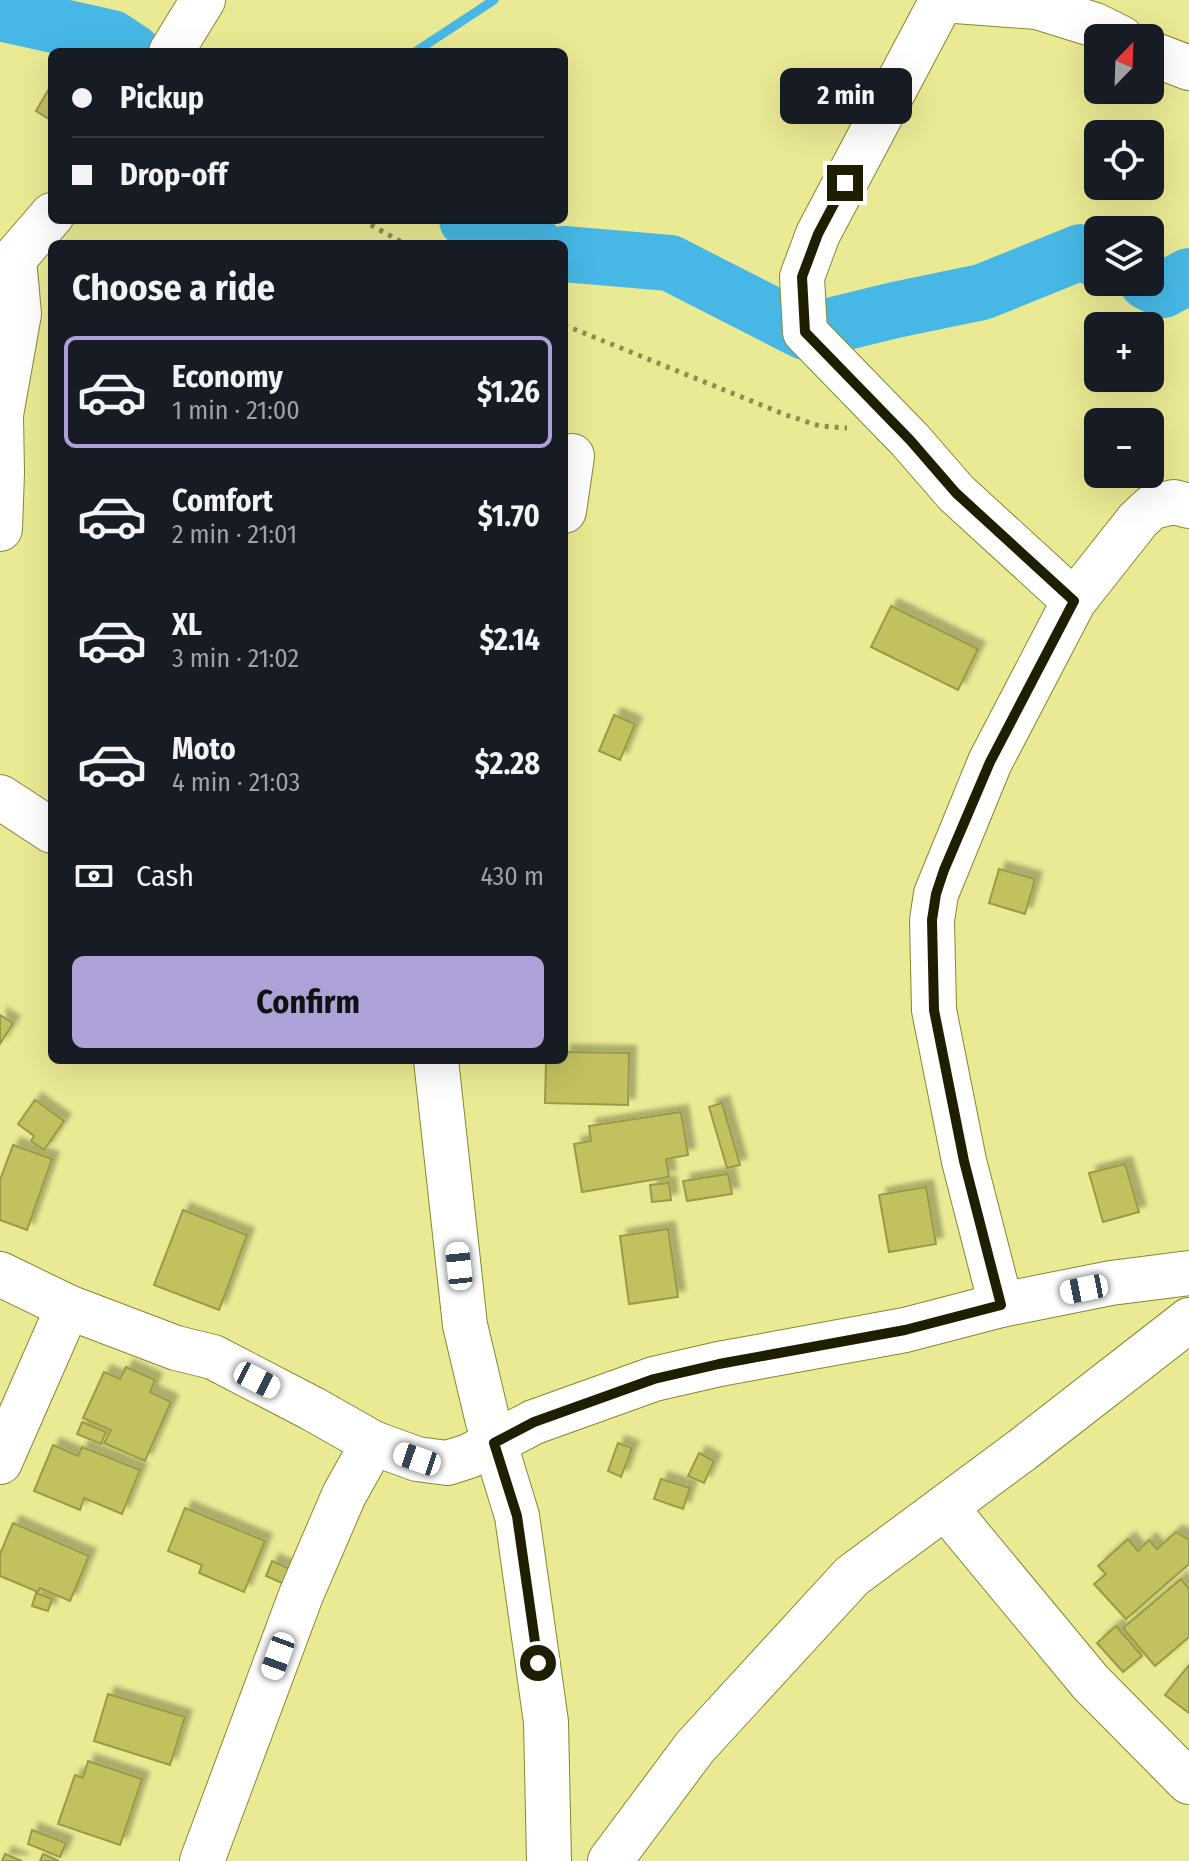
<!DOCTYPE html>
<meta charset="utf-8">
<style>
body{margin:0;font-family:"Fira Sans Condensed",sans-serif;background:#242831;color:#f1f3f6;height:100vh;display:flex;flex-direction:column;font-size:30px;white-space:nowrap}
*{box-sizing:border-box;margin:0}
p{font-size:26px;color:#9ea1a6}
.icon{flex:none;width:44px;height:44px;fill:none;stroke:currentColor;stroke-width:2;stroke-linecap:round;stroke-linejoin:round}
.map{position:relative;flex:1;overflow:hidden}
.drawer{position:absolute;left:48px;top:240px;width:520px;height:824px;display:flex;flex-direction:column;background:#171b24;border-radius:12px;box-shadow:0 8px 32px #0002}
.drawer>*{flex:none}
.banner{position:absolute;left:48px;top:48px;width:520px;height:176px;border-radius:12px;box-shadow:0 8px 32px #0002;display:grid;align-content:center;height:176px;padding:0 24px;background:#171b24}
.needle{width:52px;rotate:23deg}
.tools{position:absolute;left:1084px;top:24px;display:grid;gap:16px}
.tools a{display:grid;place-items:center;width:80px;height:80px;border-radius:12px;background:#171b24;box-shadow:0 8px 32px #0002;font-size:40px}
.end{position:absolute;width:36px;height:36px;margin:-18px;border:10px solid #1f1e00;background:#fff;box-shadow:0 0 0 4px #fff}
.from{border-radius:50%}
.bubble{position:absolute;height:56px;border-radius:12px;background:#171b24;box-shadow:0 8px 32px #0002;font-size:26px;font-weight:700;line-height:56px;text-align:center}
.car{position:absolute;width:24px;height:48px;margin:-24px -12px;border-radius:10px;box-shadow:0 0 6px 2px #0007;background:linear-gradient(#fff 24%,#345 0 40%,#fff 0 76%,#345 0 86%,#fff 0)}
.banner b{display:flex;align-items:center;gap:28px;height:76px;font-size:30px}
.banner b+b{border-top:2px solid #363941}
.banner i{width:20px;height:20px;background:#f1f3f6}
ul{padding:0;list-style:none}
li{display:flex;align-items:center;gap:24px;height:112px;margin:0 16px 12px;padding:0 8px;border:4px solid transparent;border-radius:12px}
li div{flex:1}
li b{display:block;font-size:30px}
li em{font-style:normal;font-weight:700}
li.selected{border-color:#ada1d8}
li>.icon{width:72px;height:72px;stroke-width:1.5}
h2{padding:0 24px;font-size:36px;line-height:96px}
.pay{display:flex;align-items:center;gap:20px;height:88px;padding:0 24px;font-size:30px}
.pay p{margin-inline-start:auto}
.action{display:flex;gap:16px;margin-top:auto;padding:16px 24px}
.action a{flex:1;height:92px;border-radius:12px;background:#ada1d8;color:#111;font-size:32px;font-weight:700;line-height:92px;text-align:center}
.map>svg:first-child{display:block}
</style>
<div class="map">
<svg width="1189" height="1861" viewBox="0 0 1189 1861">
<defs>
<filter id="shadow"><feDropShadow dx="7" dy="-7" stdDeviation="2" flood-color="#0004"/></filter>
</defs>
<rect width="100%" height="100%" fill="#eaea94"/>
<g fill="none" stroke-linecap="round" stroke-linejoin="round">
<path stroke="#47b8e6" stroke-width="9" d="M415,52L494,0"/>
<g stroke="#47b8e6" stroke-width="56">
<path d="M0,13L112,38L133,52"/>
<path d="M467,220L535,244"/>
<path d="M564,254L670,263L805,332L895,310L982,292L1081,252L1098,260"/>
<path d="M1147,282L1163,290L1189,276"/>
</g>
</g>
<g fill="#c2c160" stroke="#9b9a45" stroke-width="2" filter="url(#shadow)">
<path d="M52,84V121L36,111Z"/>
<path d="M891,606L978,649L958,690L871,647Z"/>
<path d="M614,715L635,724L620,760L599,751Z"/>
<path d="M999,869L1035,879L1025,914L989,903Z"/>
<path d="M0,1015L13,1023L0,1044Z"/>
<path d="M564,1052L629,1053L628,1105L545,1103L546,1060H564Z"/>
<path d="M35,1100L64,1121L44,1150L31,1141L34,1136L18,1124Z"/>
<path d="M722,1103L740,1165L727,1168L709,1107Z"/>
<path d="M681,1112L688,1155L666,1159L669,1177L582,1192L574,1144L591,1141L589,1126Z"/>
<path d="M13,1145L52,1159L27,1230L0,1220V1180Z"/>
<path d="M1125,1164L1139,1212L1103,1222L1089,1173Z"/>
<path d="M728,1174L732,1194L687,1201L683,1181Z"/>
<path d="M669,1183L671,1200L652,1202L650,1185Z"/>
<path d="M926,1187L936,1244L889,1252L879,1195Z"/>
<path d="M183,1210L247,1235L219,1310L154,1285Z"/>
<path d="M668,1229L678,1297L629,1304L620,1236Z"/>
<path d="M126,1367L155,1380L150,1392L171,1402L145,1461L104,1443L111,1430L83,1418L104,1372L120,1379Z"/>
<path d="M82,1422L106,1432L101,1444L77,1434Z"/>
<path d="M618,1443L632,1448L621,1477L608,1471Z"/>
<path d="M53,1445L78,1456L82,1447L140,1470L122,1514L84,1498L80,1510L34,1491Z"/>
<path d="M699,1453L714,1461L704,1483L688,1476Z"/>
<path d="M661,1479L690,1488L683,1509L654,1499Z"/>
<path d="M185,1508L265,1541L244,1592L199,1573L202,1565L168,1551Z"/>
<path d="M13,1523L89,1556L70,1601L40,1588L38,1592L0,1576V1554Z"/>
<path d="M1176,1532L1189,1540V1564L1126,1619L1094,1584L1106,1574L1098,1566L1128,1539L1138,1551L1149,1540L1157,1549Z"/>
<path d="M272,1561L290,1569L284,1584L266,1576Z"/>
<path d="M1181,1579L1189,1589V1637L1155,1666L1123,1628Z"/>
<path d="M36,1593L52,1599L48,1611L32,1606Z"/>
<path d="M1116,1626L1142,1656L1123,1672L1097,1643Z"/>
<path d="M1189,1665V1713L1165,1695Z"/>
<path d="M108,1694L185,1717L170,1765L94,1741Z"/>
<path d="M88,1761L142,1779L120,1845L58,1824L75,1775L83,1778Z"/>
<path d="M32,1830L66,1843L60,1857L28,1844Z"/>
<path d="M5,1854L22,1861H2Z"/>
<path d="M43,1854L59,1861H40Z"/>
</g>
<g fill="none" stroke-linecap="round" stroke-linejoin="round">
<g stroke="#888731" stroke-width="46">
<g id="minor">
<path d="M942,0L818,234L802,277L805,332L910,440L956,493L1074,601"/>
<path d="M942,0L1037,7L1095,25L1121,38"/>
<path d="M171,52L203,0"/>
<path d="M1150,53L1189,68"/>
<path d="M0,266L14,259L52,215"/>
<path d="M564,511L572,456"/>
<path d="M0,529L2,473L1,415L19,314L14,259"/>
<path d="M0,797L52,831"/>
<path d="M436,1060L465,1325L487,1418L517,1516L546,1722L549,1861"/>
<path d="M0,1274L68,1307L176,1348L213,1357L313,1409L373,1443L417,1459L447,1463L469,1456L534,1422L654,1379L719,1364L905,1330L1001,1305L1111,1283L1189,1273"/>
<path d="M1001,1305L964,1161L934,1010L932,920L936,894L990,762L1074,601L1138,520L1152,507L1174,502L1189,506"/>
<path d="M0,1462L68,1307"/>
<path d="M945,1507L1091,1683L1189,1782"/>
<path d="M202,1861L301,1595L344,1495L373,1443"/>
<path d="M610,1861L695,1747L852,1576L1022,1450L1189,1320"/>
</g>
</g>
<g stroke="#8e8e51" stroke-width="5" stroke-dasharray="4 6" stroke-linecap="butt">
<path d="M362,220L405,244"/>
<path d="M564,325L786,415L820,426L847,428"/>
</g>
<use href="#minor" stroke="#fff" stroke-width="44"/>
</g>
<g fill="none" stroke-linecap="round" stroke-linejoin="round">
<path stroke="#1f1e00" stroke-width="10" d="M538,1663L517,1516L494,1443L534,1422L654,1379L719,1364L905,1330L1001,1305L964,1161L934,1010L932,920L936,894L944,870L990,762L1074,601L956,493L910,440L805,332L802,277L818,234L845,183"/>
</g>
</svg>
<div class="tools">
<a><svg class="needle" viewBox="-14 -14 28 28"><path d="M0-13l5 13h-10z" fill="#e53935"/><path d="M0 13l5-13h-10z" fill="#9ea1a6"/></svg></a>
<a><svg class="icon" aria-label="locate" viewBox="0 0 24 24"><circle cx="12" cy="12" r="6"/><path d="M12 2v4M12 18v4M2 12h4M18 12h4"/></svg></a>
<a><svg class="icon" aria-label="layers" viewBox="0 0 24 24"><path d="M12 4l9 5-9 5-9-5zM3 14l9 5 9-5"/></svg></a>
<a>+</a>
<a>−</a>
</div>
<i class="end from" style="left:538px;top:1663px"></i>
<i class="end" style="left:845px;top:183px"></i>
<div class="bubble" style="left:780px;top:68px;width:132px">2 min</div>
<i class="car" style="left:459px;top:1266px;rotate:354deg"></i>
<i class="car" style="left:1084px;top:1289px;rotate:259deg"></i>
<i class="car" style="left:257px;top:1380px;rotate:117deg"></i>
<i class="car" style="left:417px;top:1459px;rotate:289deg"></i>
<i class="car" style="left:278px;top:1656px;rotate:200deg"></i>
<div class="banner">
<b><i class="from"></i>Pickup</b>
<b><i></i>Drop-off</b>
</div>
<section class="drawer">
<h2>Choose a ride</h2>
<ul>
<li class="selected"><svg class="icon" aria-label="car" viewBox="0 0 24 24"><path d="M5 17H2v-5l4-1 3-4h7l3 4 3 1v5h-3M9 17h6M6 11h13"/><circle cx="7" cy="17" r="2"/><circle cx="17" cy="17" r="2"/></svg><div><b>Economy</b><p>1 min · 21:00</p></div><em>$1.26</em></li>
<li><svg class="icon" aria-label="car" viewBox="0 0 24 24"><path d="M5 17H2v-5l4-1 3-4h7l3 4 3 1v5h-3M9 17h6M6 11h13"/><circle cx="7" cy="17" r="2"/><circle cx="17" cy="17" r="2"/></svg><div><b>Comfort</b><p>2 min · 21:01</p></div><em>$1.70</em></li>
<li><svg class="icon" aria-label="car" viewBox="0 0 24 24"><path d="M5 17H2v-5l4-1 3-4h7l3 4 3 1v5h-3M9 17h6M6 11h13"/><circle cx="7" cy="17" r="2"/><circle cx="17" cy="17" r="2"/></svg><div><b>XL</b><p>3 min · 21:02</p></div><em>$2.14</em></li>
<li><svg class="icon" aria-label="car" viewBox="0 0 24 24"><path d="M5 17H2v-5l4-1 3-4h7l3 4 3 1v5h-3M9 17h6M6 11h13"/><circle cx="7" cy="17" r="2"/><circle cx="17" cy="17" r="2"/></svg><div><b>Moto</b><p>4 min · 21:03</p></div><em>$2.28</em></li>
</ul>
<div class="pay"><svg class="icon" aria-label="cash" viewBox="0 0 24 24"><path d="M3 7h18v10H3z"/><circle cx="12" cy="12" r="2"/></svg>Cash<p>430 m</p></div>
<div class="action"><a>Confirm</a></div>
</section>
</div>
